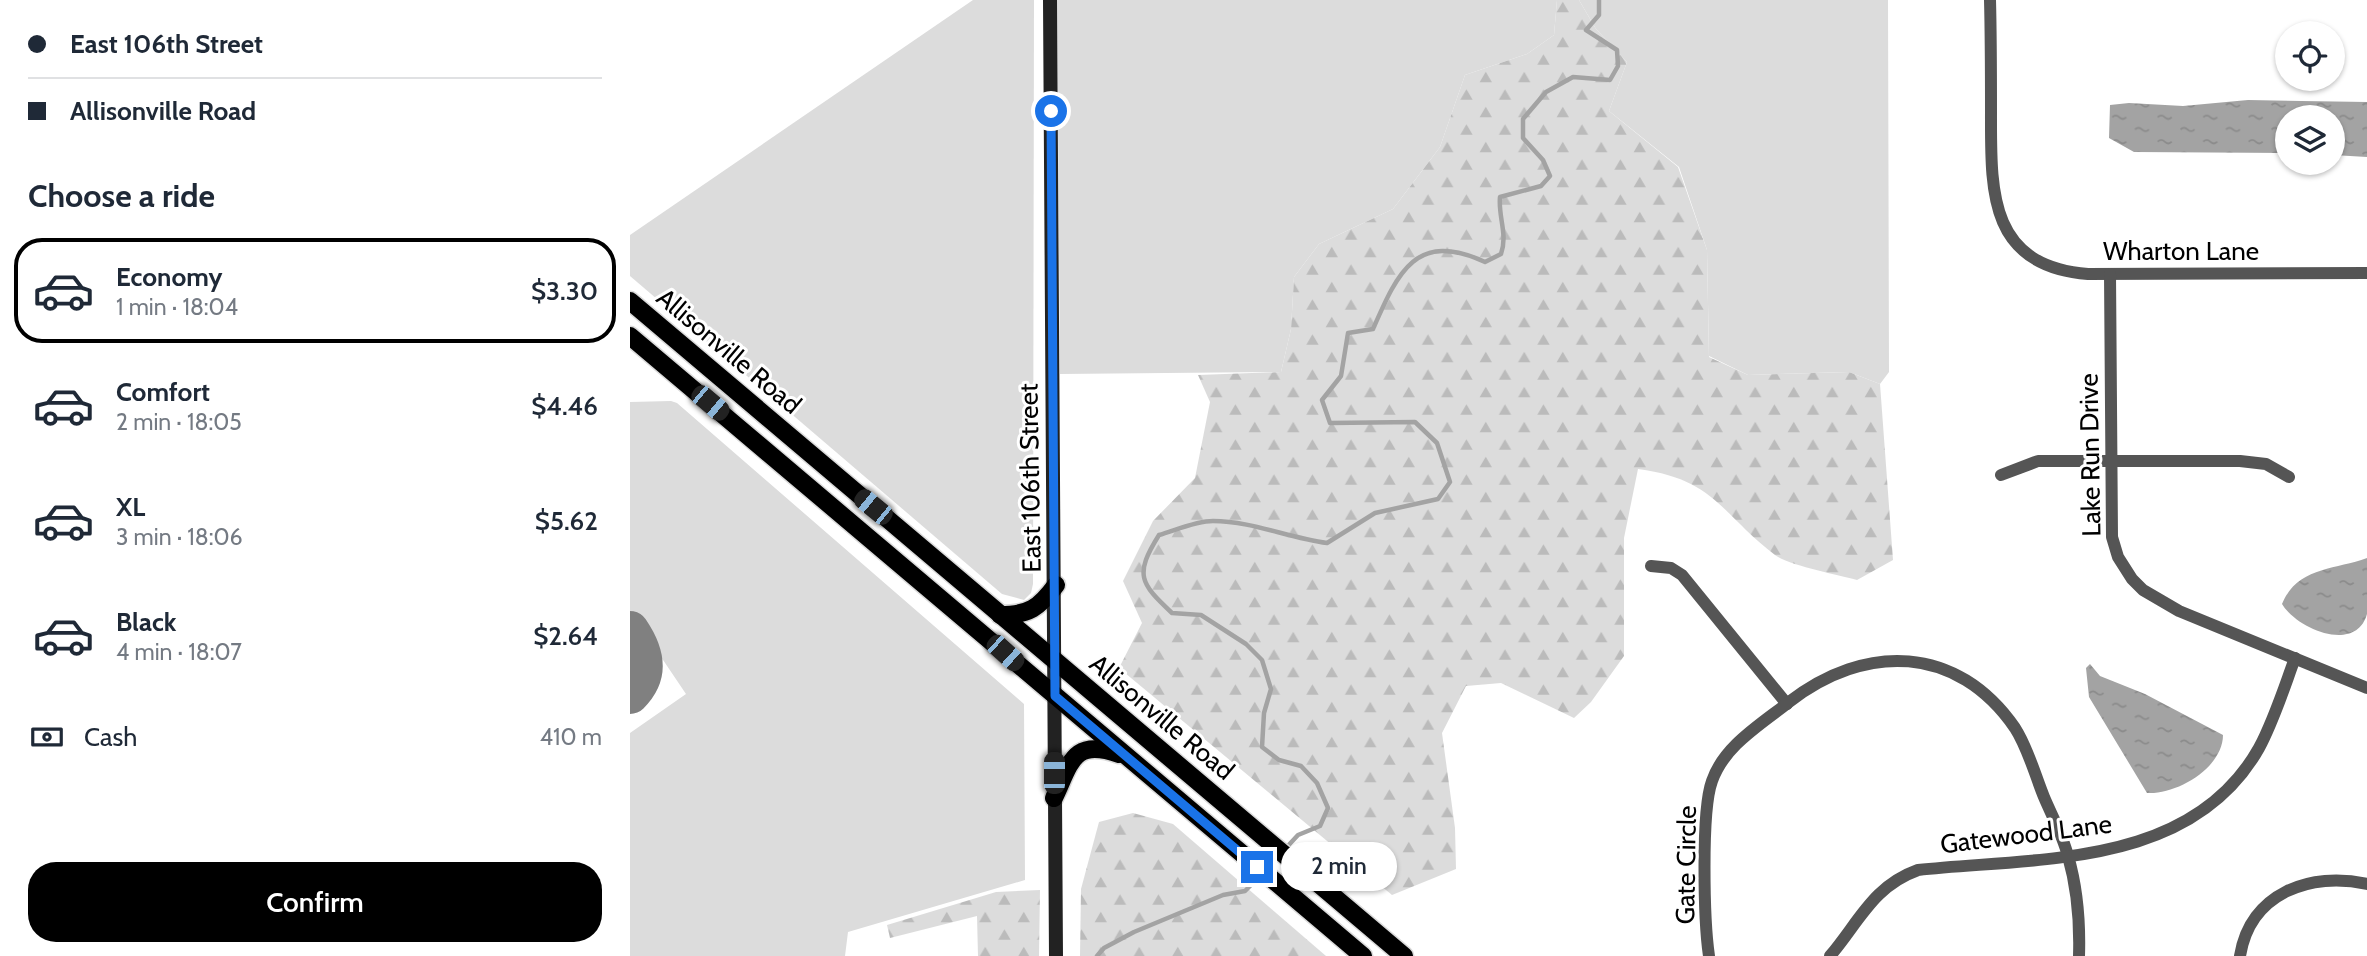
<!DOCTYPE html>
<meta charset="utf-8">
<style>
body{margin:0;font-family:Cabin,sans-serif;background:#f6f6f7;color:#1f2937;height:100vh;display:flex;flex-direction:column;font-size:26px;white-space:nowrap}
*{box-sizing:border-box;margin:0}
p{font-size:23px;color:#747a83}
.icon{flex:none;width:38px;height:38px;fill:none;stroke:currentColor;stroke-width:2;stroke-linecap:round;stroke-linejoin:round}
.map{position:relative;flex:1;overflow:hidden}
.drawer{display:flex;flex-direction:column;background:#fff;width:630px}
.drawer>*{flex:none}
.guide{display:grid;align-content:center;height:154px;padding:0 28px;background:#fff}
.controls{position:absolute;left:1645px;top:21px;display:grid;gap:14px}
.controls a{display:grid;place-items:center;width:70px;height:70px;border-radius:50%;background:#fff;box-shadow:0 2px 5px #0004;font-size:35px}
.end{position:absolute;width:32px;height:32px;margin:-16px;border:9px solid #1a73e8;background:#fff;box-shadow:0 0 0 4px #fff}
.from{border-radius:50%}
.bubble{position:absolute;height:49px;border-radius:24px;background:#fff;box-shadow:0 2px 5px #0004;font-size:23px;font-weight:600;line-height:49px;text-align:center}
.car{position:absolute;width:21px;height:42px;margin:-21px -10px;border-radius:9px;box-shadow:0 0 5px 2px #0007;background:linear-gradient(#222 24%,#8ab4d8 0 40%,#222 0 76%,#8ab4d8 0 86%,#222 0)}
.guide b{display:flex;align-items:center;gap:24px;height:66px;font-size:26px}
.guide b+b{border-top:2px solid #e0e1e3}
.guide i{width:18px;height:18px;background:#1f2937}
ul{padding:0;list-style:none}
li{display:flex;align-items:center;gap:21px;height:105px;margin:0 14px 10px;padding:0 14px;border:4px solid transparent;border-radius:28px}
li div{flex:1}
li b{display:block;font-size:26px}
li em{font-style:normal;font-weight:600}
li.current{border-color:#000}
li>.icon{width:63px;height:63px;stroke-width:1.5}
h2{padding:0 28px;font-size:32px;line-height:84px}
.pay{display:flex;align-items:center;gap:18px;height:77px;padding:0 28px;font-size:26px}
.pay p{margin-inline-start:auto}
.cta{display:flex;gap:14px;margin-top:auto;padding:14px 28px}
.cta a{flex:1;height:80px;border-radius:28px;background:#000;color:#fff;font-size:28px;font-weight:600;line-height:80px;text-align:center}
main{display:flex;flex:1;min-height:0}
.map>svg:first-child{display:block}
</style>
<main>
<section class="drawer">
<div class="guide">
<b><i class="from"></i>East 106th Street</b>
<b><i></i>Allisonville Road</b>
</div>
<h2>Choose a ride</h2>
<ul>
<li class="current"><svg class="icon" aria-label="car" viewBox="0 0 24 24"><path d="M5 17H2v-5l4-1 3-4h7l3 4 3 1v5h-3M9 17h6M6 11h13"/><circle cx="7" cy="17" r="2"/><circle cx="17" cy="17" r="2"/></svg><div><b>Economy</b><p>1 min · 18:04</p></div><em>$3.30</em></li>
<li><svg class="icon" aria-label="car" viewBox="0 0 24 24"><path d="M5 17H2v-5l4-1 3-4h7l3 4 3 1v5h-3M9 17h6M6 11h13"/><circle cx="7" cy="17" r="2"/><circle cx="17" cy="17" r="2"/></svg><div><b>Comfort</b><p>2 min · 18:05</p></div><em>$4.46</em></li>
<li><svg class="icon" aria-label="car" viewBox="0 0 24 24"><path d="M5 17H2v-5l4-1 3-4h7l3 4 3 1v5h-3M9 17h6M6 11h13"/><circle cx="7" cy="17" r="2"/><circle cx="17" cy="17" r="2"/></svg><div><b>XL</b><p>3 min · 18:06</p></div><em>$5.62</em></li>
<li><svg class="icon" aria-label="car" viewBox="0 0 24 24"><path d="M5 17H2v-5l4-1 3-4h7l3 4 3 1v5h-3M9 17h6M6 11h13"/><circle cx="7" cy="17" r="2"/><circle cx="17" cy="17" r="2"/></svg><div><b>Black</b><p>4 min · 18:07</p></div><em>$2.64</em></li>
</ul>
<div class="pay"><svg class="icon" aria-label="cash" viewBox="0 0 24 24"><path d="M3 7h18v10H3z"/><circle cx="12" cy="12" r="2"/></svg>Cash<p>410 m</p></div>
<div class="cta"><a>Confirm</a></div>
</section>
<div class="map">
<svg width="1737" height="956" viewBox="0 0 1737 956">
<defs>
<pattern id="forest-firs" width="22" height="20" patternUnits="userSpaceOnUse" patternTransform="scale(1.75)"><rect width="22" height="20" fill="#dcdcdc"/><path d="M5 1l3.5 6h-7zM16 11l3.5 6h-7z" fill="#bbb"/></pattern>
<pattern id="water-ripples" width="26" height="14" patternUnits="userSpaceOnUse" patternTransform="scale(1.75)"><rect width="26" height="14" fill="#a3a3a3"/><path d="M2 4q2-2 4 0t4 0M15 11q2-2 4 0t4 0" fill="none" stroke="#8b8b8b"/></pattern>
</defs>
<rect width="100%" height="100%" fill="#fff"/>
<g fill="#dcdcdc">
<path d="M343,0H404L403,584L401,593L394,600L372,594L0,276V235Z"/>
<path d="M427,0H927L924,35L897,54L835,75L810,147L763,209L689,244L664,277L661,329L651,372L430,374Z"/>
<path d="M949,0H1258L1259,372L1250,384L1219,372L1118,375L1079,356L1077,250L1049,167L979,111L997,62L966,29Z"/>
<path d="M41,401L47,403L394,704L395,880L218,932L215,956H0V733L56,694L0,611V402Z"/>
</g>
<g fill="url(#forest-firs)">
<path d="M927,0H949L966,29L997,62L979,111L1048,167L1077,250L1079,357L1118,375L1219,372L1250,384L1263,560L1227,580C1209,575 1158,565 1145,555C1091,514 1085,479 1008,469L994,538V656L961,702L944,718L871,683L836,686L812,733L825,828L826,869L762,895L489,668L512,623L493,581L523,521L565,478L580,402L568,375L651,372L661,329L664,277L689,244L763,209L810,147L835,75L897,54L924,35Z"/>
<path d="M503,813L543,824L696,956H450L451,889L469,822Z"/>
<path d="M410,890L409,956H348L347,916L260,938L257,925L366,892Z"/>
</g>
<g fill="url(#water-ripples)">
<path d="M1618,100L1737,102V157L1703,155V117H1657V153L1504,152L1479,138L1480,105L1499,103L1553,106Z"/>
<path d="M1737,558C1737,575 1737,598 1737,614C1726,654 1667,629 1652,604C1667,567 1704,570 1737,558Z"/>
<path d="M1460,664L1470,676L1515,694L1593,735C1593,768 1546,795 1517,793L1459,697L1456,668Z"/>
</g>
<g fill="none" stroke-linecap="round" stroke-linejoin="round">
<g stroke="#a3a3a3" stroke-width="4.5">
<path d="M655,849L668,835L690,826L698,808L687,783L671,766L649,760L632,747L634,713L641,689L632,660L616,644L571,615L542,613C510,583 504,575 529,535C546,530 566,521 583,521C622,521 658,538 697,543L745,513L808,499L820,482L807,443L785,422L700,423L692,400L711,376L718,333L743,329C768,272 786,230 855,262L871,254C878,234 868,217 870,197L911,186L920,176L913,160L893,138V119L916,92L943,77L980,80L988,66L987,50L956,30L969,15V0"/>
<path d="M636,869L649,855"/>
<path d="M467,956L474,948L504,932L593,895L615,891L630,876"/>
</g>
<path stroke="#808080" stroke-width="38" d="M0,630C15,652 21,674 0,695"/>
<g stroke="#dbdbdb" stroke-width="21">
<g id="primary">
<path d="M0,301L774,956"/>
<path d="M0,336L733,956"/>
<path d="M370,615C399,615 409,608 426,585"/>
<path d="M424,798C441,762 443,738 489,754"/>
</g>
</g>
<g stroke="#555" stroke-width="12">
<path d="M1360,0C1361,38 1361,76 1361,113C1361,191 1358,266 1458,274L1737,273"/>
<path d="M1480,274L1482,537L1488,557L1502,579L1513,590L1549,611L1737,688"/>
<path d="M1371,475L1408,461H1610L1636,464L1659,477"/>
<path d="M1021,566L1041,568L1052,575L1157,704"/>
<path d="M1079,956C1074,922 1071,811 1082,781C1094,746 1130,725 1159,702C1235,643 1327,644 1385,728C1398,748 1405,775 1414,797C1422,816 1433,836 1438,856C1447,887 1450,924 1449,956"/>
<path d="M1200,956C1229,922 1243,886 1288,870C1406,857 1561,869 1629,748C1644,720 1654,688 1665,658"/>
<path d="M1610,956C1620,893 1681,871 1737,884"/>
</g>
<path stroke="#222" stroke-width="14" d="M420,0L426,956"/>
<use href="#primary" stroke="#000" stroke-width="18"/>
</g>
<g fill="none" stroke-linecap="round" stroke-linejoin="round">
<path stroke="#1a73e8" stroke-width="9" d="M421,111L425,696L627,867"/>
</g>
<g text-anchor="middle" stroke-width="6" stroke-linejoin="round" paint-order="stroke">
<g font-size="26" fill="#000" stroke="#fff">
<text x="1551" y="260">Wharton Lane</text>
<text transform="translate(99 351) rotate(40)" y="9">Allisonville Road</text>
<text transform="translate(1460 455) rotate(-91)" y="9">Lake Run Drive</text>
<text transform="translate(400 478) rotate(-91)" y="9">East 106th Street</text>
<text transform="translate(532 717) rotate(40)" y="9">Allisonville Road</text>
<text transform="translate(1396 834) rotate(-7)" y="9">Gatewood Lane</text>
<text transform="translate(1056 865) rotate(-89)" y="9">Gate Circle</text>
</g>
</g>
</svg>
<div class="controls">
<a><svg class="icon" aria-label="locate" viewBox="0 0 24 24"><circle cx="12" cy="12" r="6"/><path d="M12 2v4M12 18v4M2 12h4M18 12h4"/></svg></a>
<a><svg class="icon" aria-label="layers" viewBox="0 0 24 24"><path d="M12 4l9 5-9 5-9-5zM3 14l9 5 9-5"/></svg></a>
</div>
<i class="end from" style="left:421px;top:111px"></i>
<i class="end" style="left:627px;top:867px"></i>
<div class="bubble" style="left:651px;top:842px;width:116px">2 min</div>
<i class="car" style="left:80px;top:403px;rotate:130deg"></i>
<i class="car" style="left:243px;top:507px;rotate:309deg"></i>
<i class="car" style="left:375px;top:653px;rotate:132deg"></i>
<i class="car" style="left:424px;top:773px;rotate:0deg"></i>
</div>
</main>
